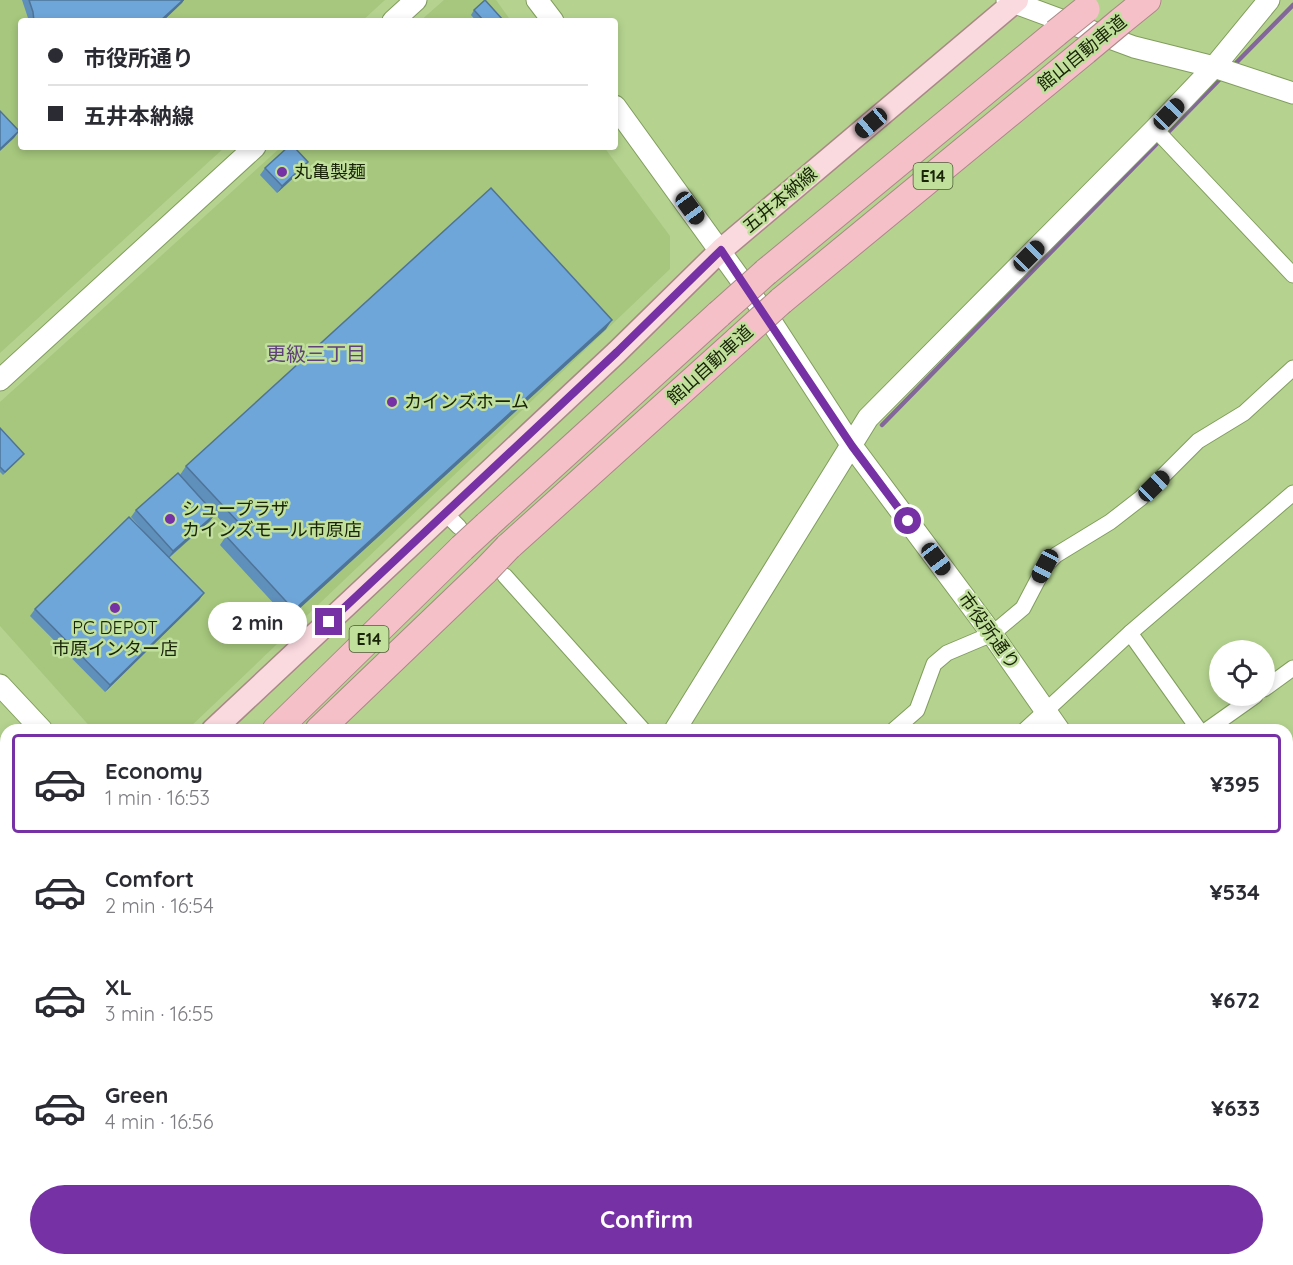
<!DOCTYPE html>
<meta charset="utf-8">
<style>
body{margin:0;font-family:Quicksand,"Noto Sans JP",sans-serif;background:#f2f2f3;color:#2b2b33;height:100vh;display:flex;flex-direction:column;font-size:22px;white-space:nowrap}
*{box-sizing:border-box;margin:0}
p{font-size:20px;color:#7c7c81}
.icon{flex:none;width:33px;height:33px;fill:none;stroke:currentColor;stroke-width:2;stroke-linecap:round;stroke-linejoin:round}
.map{position:relative;flex:1;overflow:hidden}
.sheet{position:absolute;left:0px;top:724px;width:1293px;height:542px;display:flex;flex-direction:column;background:#fff;border-radius:18px 18px 0 0;box-shadow:0 3px 9px #0003}
.sheet>*{flex:none}
.top-card{position:absolute;left:18px;top:18px;width:600px;height:132px;border-radius:6px;box-shadow:0 3px 9px #0003;display:grid;align-content:center;height:132px;padding:0 30px;background:#fff}
.controls{position:absolute;left:1209px;top:640px;display:grid;gap:12px}
.controls a{display:grid;place-items:center;width:66px;height:66px;border-radius:50%;background:#fff;box-shadow:0 3px 9px #0003;font-size:30px}
.end{position:absolute;width:27px;height:27px;margin:-14px;border:8px solid #7631a5;background:#fff;box-shadow:0 0 0 3px #fff}
.from{border-radius:50%}
.bubble{position:absolute;height:42px;border-radius:21px;background:#fff;box-shadow:0 3px 9px #0003;font-size:20px;font-weight:800;line-height:42px;text-align:center}
.car{position:absolute;width:18px;height:36px;margin:-18px -9px;border-radius:8px;box-shadow:0 0 4px 2px #0007;background:linear-gradient(#222 24%,#8ab4d8 0 40%,#222 0 76%,#8ab4d8 0 86%,#222 0)}
.top-card b{display:flex;align-items:center;gap:21px;height:57px;font-size:22px}
.top-card b+b{border-top:2px solid #e1e1e2}
.top-card i{width:15px;height:15px;background:#2b2b33}
ul{padding:10px 0 0;list-style:none}
li{display:flex;align-items:center;gap:18px;height:99px;margin:0 12px 9px;padding:0 18px;border:3px solid transparent;border-radius:6px}
li div{flex:1}
li b{display:block;font-size:22px}
li em{font-style:normal;font-weight:800}
li.active{border-color:#7631a5}
li>.icon{width:54px;height:54px;stroke-width:1.5}
.button{display:flex;gap:12px;margin-top:auto;padding:12px 30px}
.button a{flex:1;height:69px;border-radius:36px;background:#7631a5;color:#fff;font-size:24px;font-weight:800;line-height:69px;text-align:center}
.map>svg:first-child{display:block}
</style>
<div class="map">
<svg width="1293" height="1265" viewBox="0 0 1293 1265">
<rect width="100%" height="100%" fill="#b5d38f"/>
<g fill="#a6c77d">
<path d="M0,0H385L362,21H21V147H225L0,353Z"/>
<path d="M444,0H496L511,21H420Z"/>
<path d="M281,147H604L670,236V269L187,730H93L0,626V402Z"/>
</g>
<g fill="none" stroke-linecap="round" stroke-linejoin="round">
<g stroke="#83679b" stroke-width="4.5">
<path d="M1232,67L1293,5"/>
<path d="M882,425L1222,77"/>
</g>
<g stroke="#819d5d" stroke-width="17">
<g id="street">
<path d="M1155,129L1293,275"/>
<path d="M445,513L459,527"/>
<path d="M505,576L643,730"/>
<path d="M1130,633L1199,730"/>
<path d="M1264,689L1293,668"/>
<path d="M894,730L917,710L934,664L947,653L992,634L1023,608L1045,566L1056,555L1110,522L1141,498L1198,441L1244,413L1293,368"/>
<path d="M1025,730L1130,633L1293,493"/>
<path d="M1207,730L1255,696"/>
<path d="M1287,814L1293,810"/>
<path d="M1287,851L1293,859"/>
<path d="M0,873L6,880"/>
<path d="M1287,1238L1293,1246"/>
<path d="M738,1260L746,1265"/>
<path d="M881,1260L885,1265"/>
<path d="M975,1260L977,1265"/>
<path d="M711,1265L723,1260"/>
<path d="M899,1265L909,1260"/>
</g>
</g>
<g stroke="#819d5d" stroke-width="23">
<g id="secondary">
<path d="M537,0L553,21"/>
<path d="M1007,0L1134,47L1214,67L1293,93"/>
<path d="M393,21L416,0"/>
<path d="M615,106L774,326L852,446L992,634L1059,730"/>
<path d="M0,380L255,147"/>
<path d="M0,685L42,730"/>
<path d="M675,730L868,418L1155,129L1214,67L1269,0"/>
<path d="M1287,1045L1293,1054"/>
<path d="M1287,1179L1293,1175"/>
<path d="M541,1260L548,1265"/>
<path d="M0,1262L3,1265"/>
<path d="M372,1265L374,1260"/>
<path d="M1146,1265L1154,1260"/>
</g>
</g>
<g stroke="#a98986" stroke-width="25">
<g id="primary">
<path d="M213,730L617,352L721,250L1017,0"/>
<path d="M0,942L6,936"/>
</g>
</g>
<g stroke="#a98986" stroke-width="29">
<g id="highway">
<path d="M1121,21L1147,0"/>
<path d="M766,272L1056,33"/>
<path d="M781,301L1085,51"/>
<path d="M487,525L719,314"/>
<path d="M508,547L739,339"/>
<path d="M276,730L462,548"/>
<path d="M319,730L485,571"/>
<path d="M0,1015L6,1009"/>
<path d="M0,1059L6,1053"/>
</g>
</g>
<use href="#street" stroke="#fff" stroke-width="15"/>
<use href="#secondary" stroke="#fff" stroke-width="21"/>
<use href="#primary" stroke="#fad9df" stroke-width="22"/>
<use href="#highway" stroke="#f6c0c9" stroke-width="27"/>
<g stroke="#a98986" stroke-width="29" stroke-linecap="butt">
<g id="highway-bridge">
<path d="M1056,33L1086,9"/>
<path d="M1085,51L1121,21"/>
<path d="M719,314L766,272"/>
<path d="M739,339L781,301"/>
<path d="M462,548L487,525"/>
<path d="M485,571L508,547"/>
</g>
</g>
<use href="#highway-bridge" stroke="#f6c0c9" stroke-width="27"/>
</g>
<g fill="#5f8fbb">
<path d="M22,0H184L163,21H29Z"/>
<path d="M474,10L503,21H476L471,15Z"/>
<path d="M265,168L303,169L277,193L260,175Z"/>
<path d="M606,329L288,619L220,545L226,536L231,532L215,514L210,521L169,558L204,593L199,600L105,692L30,616L35,609L153,542L131,517L136,510L180,475L186,466Z"/>
<path d="M0,428L22,457L3,475L0,472Z"/>
<path d="M6,773V822L0,816V779Z"/>
<path d="M6,836V856L0,849V842Z"/>
</g>
<g fill="#4e7498">
<path d="M183,0H184L182,3L163,21H160Z"/>
<path d="M19,131L14,138L0,151V149Z"/>
<path d="M308,162L303,169L277,193L282,186Z"/>
<path d="M612,320L606,329L288,619L294,610Z"/>
<path d="M215,514L210,521L168,558L173,551Z"/>
<path d="M204,593L199,600L105,692L110,685Z"/>
</g>
<g fill="#6fa6d9" stroke="#4e7498" stroke-width="1.5">
<path d="M29,0H183L160,21H34L33,12Z"/>
<path d="M485,0L503,20L502,21H484L474,10Z"/>
<path d="M0,111L19,131L0,149Z"/>
<path d="M288,147H294L308,162L282,186L265,168Z"/>
<path d="M491,188L612,320L294,610L226,536L240,524L186,466Z"/>
<path d="M0,428L24,454L5,472L0,467Z"/>
<path d="M178,473L215,514L173,551L136,510Z"/>
<path d="M129,517L204,593L110,685L35,609Z"/>
<path d="M6,773V806L0,800V779Z"/>
<path d="M6,836V847L0,841Z"/>
</g>
<g fill="none" stroke-linecap="round" stroke-linejoin="round">
<path stroke="#7631a5" stroke-width="8" d="M329,622L617,352L721,250L852,446L908,521"/>
</g>
<g fill="#7631a5" stroke="#c1e09c" stroke-width="2">
<circle cx="282" cy="172" r="6"/>
<circle cx="392" cy="402" r="6"/>
<circle cx="170" cy="519" r="6"/>
<circle cx="115" cy="608" r="6"/>
</g>
<g text-anchor="middle" stroke-width="5" stroke-linejoin="round" paint-order="stroke">
<g fill="#c1e09c" stroke="#4b5c35" stroke-width="1.5">
<rect x="913.5" y="163" width="39" height="26" rx="4.5"/>
<rect x="349.5" y="626" width="39" height="26" rx="4.5"/>
</g>
<g font-size="16" font-weight="bold" fill="#192409">
<text x="933" y="182">E14</text>
<text x="369" y="645">E14</text>
</g>
<g font-size="18" fill="#192409" stroke="#c1e09c">
<text transform="translate(1082 53) rotate(-39)" y="6">館山自動車道</text>
<text transform="translate(780 200) rotate(-40)" y="6">五井本納線</text>
<text transform="translate(710 365) rotate(-42)" y="6">館山自動車道</text>
<text transform="translate(989 631) rotate(54)" y="6">市役所通り</text>
</g>
<g font-size="18" fill="#192409" stroke="#c1e09c" text-anchor="start">
<text x="294" y="178">丸亀製麺</text>
<text x="404" y="408">カインズホーム</text>
<text x="182" y="515">シュープラザ<tspan x="182" dy="21">カインズモール市原店</tspan></text>
<text x="115" y="634" text-anchor="middle">PC DEPOT<tspan x="115" dy="21">市原インター店</tspan></text>
</g>
<g font-size="20" fill="#61417c" stroke="#c1e09c">
<text x="316" y="361">更級三丁目</text>
</g>
</g>
</svg>
<div class="controls">
<a><svg class="icon" aria-label="locate" viewBox="0 0 24 24"><circle cx="12" cy="12" r="6"/><path d="M12 2v4M12 18v4M2 12h4M18 12h4"/></svg></a>
</div>
<i class="end from" style="left:908px;top:521px"></i>
<i class="end" style="left:329px;top:622px"></i>
<div class="bubble" style="left:208px;top:602px;width:99px">2 min</div>
<i class="car" style="left:1169px;top:114px;rotate:44deg"></i>
<i class="car" style="left:871px;top:123px;rotate:230deg"></i>
<i class="car" style="left:690px;top:208px;rotate:144deg"></i>
<i class="car" style="left:1029px;top:256px;rotate:45deg"></i>
<i class="car" style="left:1154px;top:486px;rotate:46deg"></i>
<i class="car" style="left:936px;top:559px;rotate:143deg"></i>
<i class="car" style="left:1045px;top:566px;rotate:208deg"></i>
<div class="top-card">
<b><i class="from"></i>市役所通り</b>
<b><i></i>五井本納線</b>
</div>
<section class="sheet">
<ul>
<li class="active"><svg class="icon" aria-label="car" viewBox="0 0 24 24"><path d="M5 17H2v-5l4-1 3-4h7l3 4 3 1v5h-3M9 17h6M6 11h13"/><circle cx="7" cy="17" r="2"/><circle cx="17" cy="17" r="2"/></svg><div><b>Economy</b><p>1 min · 16:53</p></div><em>¥395</em></li>
<li><svg class="icon" aria-label="car" viewBox="0 0 24 24"><path d="M5 17H2v-5l4-1 3-4h7l3 4 3 1v5h-3M9 17h6M6 11h13"/><circle cx="7" cy="17" r="2"/><circle cx="17" cy="17" r="2"/></svg><div><b>Comfort</b><p>2 min · 16:54</p></div><em>¥534</em></li>
<li><svg class="icon" aria-label="car" viewBox="0 0 24 24"><path d="M5 17H2v-5l4-1 3-4h7l3 4 3 1v5h-3M9 17h6M6 11h13"/><circle cx="7" cy="17" r="2"/><circle cx="17" cy="17" r="2"/></svg><div><b>XL</b><p>3 min · 16:55</p></div><em>¥672</em></li>
<li><svg class="icon" aria-label="car" viewBox="0 0 24 24"><path d="M5 17H2v-5l4-1 3-4h7l3 4 3 1v5h-3M9 17h6M6 11h13"/><circle cx="7" cy="17" r="2"/><circle cx="17" cy="17" r="2"/></svg><div><b>Green</b><p>4 min · 16:56</p></div><em>¥633</em></li>
</ul>
<div class="button"><a>Confirm</a></div>
</section>
</div>
